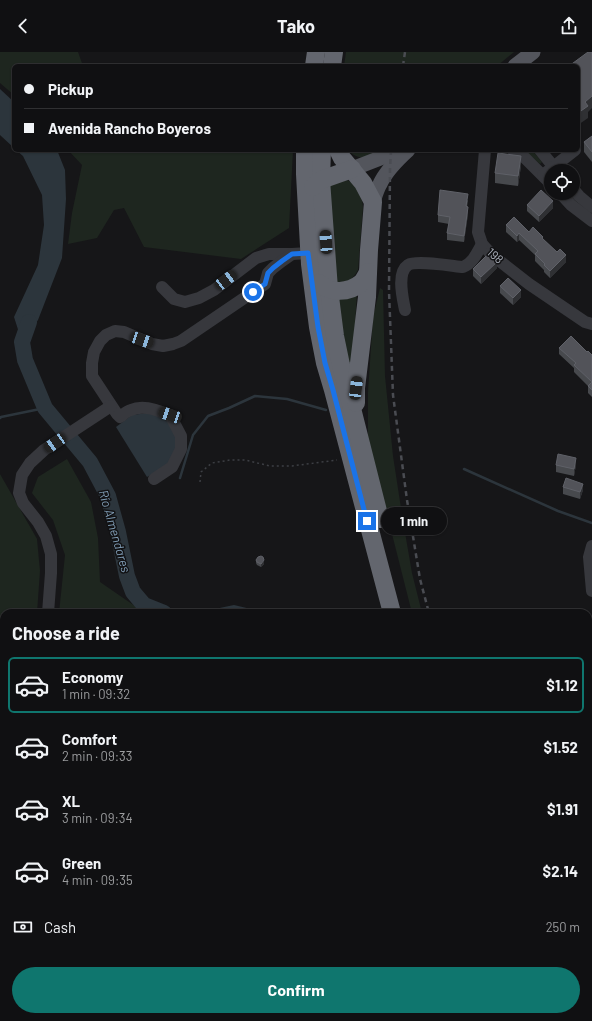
<!DOCTYPE html>
<meta charset="utf-8">
<style>
body{margin:0;font-family:Barlow,sans-serif;background:#19191b;color:#f1f3f6;height:100vh;display:flex;flex-direction:column;font-size:15px;white-space:nowrap}
*{box-sizing:border-box;margin:0}
p{font-size:13px;color:#9c9d9f}
.icon{flex:none;width:22px;height:22px;fill:none;stroke:currentColor;stroke-width:2;stroke-linecap:round;stroke-linejoin:round}
.map{position:relative;flex:1;overflow:hidden}
.panel{position:absolute;left:0px;top:557px;width:592px;height:412px;display:flex;flex-direction:column;background:#101012;border-radius:12px 12px 0 0;box-shadow:0 1px 3px #0004,0 0 0 1px #303032}
.panel>*{flex:none}
.banner{position:absolute;left:12px;top:12px;width:568px;height:88px;border-radius:6px;box-shadow:0 1px 3px #0004,0 0 0 1px #303032;display:grid;align-content:center;height:88px;padding:0 12px;background:#101012}
.buttons{position:absolute;left:544px;top:112px;display:grid;gap:8px}
.buttons a{display:grid;place-items:center;width:36px;height:36px;border-radius:50%;background:#101012;box-shadow:0 1px 3px #0004,0 0 0 1px #303032;font-size:20px}
.end{position:absolute;width:18px;height:18px;margin:-9px;border:5px solid #1a73e8;background:#fff;box-shadow:0 0 0 2px #fff}
.from{border-radius:50%}
.bubble{position:absolute;height:28px;border-radius:14px;background:#101012;box-shadow:0 1px 3px #0004,0 0 0 1px #303032;font-size:13px;font-weight:700;line-height:28px;text-align:center}
.car{position:absolute;width:12px;height:24px;margin:-12px -6px;border-radius:5px;box-shadow:0 0 3px 1px #0007;background:linear-gradient(#222 24%,#8ab4d8 0 40%,#222 0 76%,#8ab4d8 0 86%,#222 0)}
.banner b{display:flex;align-items:center;gap:14px;height:38px;font-size:15px}
.banner b+b{border-top:1px solid #303032}
.banner i{width:10px;height:10px;background:#f1f3f6}
ul{padding:0;list-style:none}
li{display:flex;align-items:center;gap:12px;height:56px;margin:0 8px 6px;padding:0 4px;border:2px solid transparent;border-radius:6px}
li div{flex:1}
li b{display:block;font-size:15px}
li em{font-style:normal;font-weight:700}
li.on{border-color:#0f766e}
li>.icon{width:36px;height:36px;stroke-width:1.5}
h2{padding:0 12px;font-size:18px;line-height:48px}
.pay{display:flex;align-items:center;gap:10px;height:44px;padding:0 12px;font-size:15px}
.pay p{margin-inline-start:auto}
.primary-button{display:flex;gap:8px;margin-top:auto;padding:8px 12px}
.primary-button a{flex:1;height:46px;border-radius:24px;background:#0f766e;color:#fff;font-size:16px;font-weight:700;line-height:46px;text-align:center}
header{display:flex;justify-content:space-between;align-items:center;height:52px;padding:0 12px;background:#101012;font-size:18px;font-weight:700}
.map>svg:first-child{display:block}
</style>
<header><svg class="icon" aria-label="back" viewBox="0 0 24 24"><path d="M15 5l-7 7 7 7"/></svg>Tako<svg class="icon" aria-label="share" viewBox="0 0 24 24"><path d="M12 15V3M7 8l5-5 5 5M5 13v7h14v-7"/></svg></header>
<div class="map">
<svg width="592" height="969" viewBox="0 0 592 969">
<rect width="100%" height="100%" fill="#161618"/>
<g fill="#1e261f">
<path d="M0,0H78L83,14H14V43L0,31Z"/>
<path d="M346,0H514L497,14H344Z"/>
<path d="M68,98H293L289,176L241,207L144,195L124,156L114,158L97,186L68,192L72,161L82,113Z"/>
<path d="M348,98H387C372,103 361,112 348,98Z"/>
<path d="M524,98H532L542,110L540,112Z"/>
<path d="M347,128C358,133 362,143 363,155L358,218C351,230 348,229 336,232L326,131Z"/>
<path d="M380,236L383,238L385,324L393,404L403,469L412,521L422,561H412L368,387V340L373,265Z"/>
<path d="M357,239L353,307L350,311H346L337,246Z"/>
<path d="M67,407L91,450L98,486L100,530L129,550L146,561H59L65,503L53,468L32,441L38,425Z"/>
<path d="M0,422L37,487L40,519L37,561H4V798L0,802Z"/>
<path d="M0,873L4,874V965H74L76,969H0Z"/>
<path d="M588,940H592V969H564L563,965H588Z"/>
<path d="M99,965H185V969H103Z"/>
<path d="M204,965H481L482,969H203Z"/>
</g>
<g fill="#2c353c">
<path d="M0,37L14,50V96L0,83Z"/>
<path d="M16,98H57L65,118L66,147L62,206L38,268L22,290L14,265L38,213L44,173L42,143L23,104Z"/>
<path d="M147,361L160,363L171,373L176,382V397L167,413L147,425L116,375L132,363Z"/>
<path d="M234,553L267,561H182L187,557L210,558Z"/>
<rect x="344" y="965" width="18" height="4"/>
</g>
<g fill="none" stroke-linecap="round" stroke-linejoin="round">
<g stroke="#2c353c" stroke-width="2.5">
<path d="M0,366L1,365L45,356"/>
<path d="M464,417L558,459L592,471"/>
<path d="M180,426L193,383L208,364L229,356L255,344L287,347L326,358"/>
<path d="M588,841L592,839"/>
</g>
<g stroke="#2c353c" stroke-width="16">
<path d="M29,270L22,290L25,308L45,356L90,410L108,444L118,480L127,524L133,540L144,553L164,561"/>
<path d="M435,965L436,969"/>
</g>
<g stroke="#3d3f44" stroke-width="1.5" stroke-dasharray="2 3" stroke-linecap="butt">
<path d="M200,430L201,420L212,411L230,408H245L270,414H292L337,408"/>
<path d="M314,969L315,965"/>
</g>
<g stroke="#37383d" stroke-width="12">
<path d="M485,98L478,180L482,192L492,203L529,232L585,270L592,272"/>
<path d="M513,98L520,101L551,132"/>
<path d="M540,98L557,119"/>
<path d="M543,123L575,98"/>
<path d="M573,137L579,144L592,155"/>
<path d="M560,141L571,153L592,169"/>
<path d="M162,235L174,247L185,250L199,246L214,238L256,206L269,202H292"/>
<path d="M405,258C403,247 396,221 408,213C416,208 452,214 463,215C473,211 477,201 482,192"/>
<path d="M154,427L172,415L181,397V384L170,363C158,359 144,352 131,358C127,359 124,362 120,365L117,362L92,324V311L94,300L100,289L106,283L115,279L124,280L152,292L163,294L173,292L181,289L265,232L268,221L273,216L282,209L292,202L309,201"/>
<path d="M592,494L589,505L592,539"/>
<path d="M48,561L51,521V502L46,484L38,470L23,451L19,441L22,423L30,411L44,398L111,354"/>
<path d="M588,757L592,754"/>
<path d="M0,818L4,817"/>
<path d="M0,924L4,929"/>
<path d="M32,965L36,969"/>
<path d="M90,965L93,969"/>
<path d="M194,969V965"/>
<path d="M226,969V965"/>
</g>
<g stroke="#53555c" stroke-width="15">
<path d="M515,14L533,0"/>
<path d="M352,117L401,98"/>
<path d="M373,150C375,144 377,137 380,132C386,119 397,108 408,98"/>
</g>
<g stroke="#63666e" stroke-width="18">
<path d="M314,14L316,0"/>
<path d="M332,14L334,0"/>
<path d="M305,98V122L310,212L318,275L325,311L333,338L392,561"/>
<path d="M322,98L321,128L329,237L335,284L341,313L380,467"/>
<path d="M338,98L342,106L363,131L373,150L369,198L367,245L356,336V351"/>
<path d="M313,135L321,128L352,117"/>
<path d="M319,231C330,242 349,241 361,231C364,228 366,224 368,220"/>
<path d="M507,965L509,969"/>
</g>
<g stroke="#4a4c52" stroke-width="2.5" stroke-dasharray="5 4" stroke-linecap="butt">
<path d="M403,14L405,0"/>
<path d="M391,98L390,117L389,239L393,343L407,448L420,527L429,561"/>
<path d="M532,965L533,969"/>
</g>
</g>
<g fill="#47494d">
<path d="M592,84V110L584,100V90Z"/>
<path d="M521,114L518,134L495,131V121Z"/>
<path d="M468,148L467,155L468,162L464,190L447,188V181L449,172L438,170V163Z"/>
<path d="M527,153L553,156L539,170L527,159Z"/>
<path d="M506,173L529,180L543,187L566,210L550,226L544,220V218L535,209V203L519,188L517,190L506,180Z"/>
<path d="M497,216L481,232L473,224V217Z"/>
<path d="M500,234L521,245L513,253L500,241Z"/>
<path d="M559,296L587,300L592,303V345L588,341V334L574,320V316L559,302Z"/>
<path d="M556,413H576L574,424L556,420Z"/>
<path d="M563,435L583,438L580,447L563,442Z"/>
<path d="M256,508L264,512L261,515L257,513L256,511Z"/>
</g>
<g fill="#2f3033">
<path d="M592,44V56L588,60V66L578,73V61L585,50Z"/>
<path d="M521,104V114L518,134V124Z"/>
<path d="M553,149V156L539,170V164Z"/>
<path d="M468,155V162L464,190V184Z"/>
<path d="M519,181V188L517,190V184Z"/>
<path d="M566,203V210L550,226V219Z"/>
<path d="M497,210V216L481,232V225Z"/>
<path d="M521,238V245L513,253V246Z"/>
<path d="M576,406V413L574,424V417Z"/>
<path d="M583,432V438L580,447V440Z"/>
<path d="M264,508V512L261,515V512Z"/>
</g>
<g fill="#525359" stroke="#5f6168">
<path d="M588,0H592V44L585,50L588,54L578,61V14H569Z"/>
<path d="M592,84V100L584,90Z"/>
<path d="M498,101L521,104L518,124L495,121Z"/>
<path d="M440,138L468,142L466,154L468,155L464,184L447,181L450,165L438,163Z"/>
<path d="M541,138L553,149L539,164L527,153Z"/>
<path d="M514,165L529,180L533,175L543,185L542,186L557,200L560,197L566,203L550,219L544,213L545,212L535,202L538,199L519,181L517,184L506,173Z"/>
<path d="M488,202L497,210L481,225L473,217Z"/>
<path d="M508,226L521,238L513,246L500,234Z"/>
<path d="M571,284L587,300L588,299L592,303V338L588,334L592,330L574,313L576,311L559,296Z"/>
<path d="M558,402L576,406L574,417L556,413Z"/>
<path d="M566,426L583,432L580,440L563,435Z"/>
<path d="M261,504L263,505L264,508L261,512L257,510L256,508L258,505Z"/>
</g>
<g fill="none" stroke-linecap="round" stroke-linejoin="round">
<path stroke="#1a73e8" stroke-width="5" d="M253,240L265,232L268,221L273,216L282,209L292,202L308,201L318,275L325,311L333,338L367,469"/>
</g>
<g text-anchor="middle" stroke-width="3" stroke-linejoin="round" paint-order="stroke">
<g font-size="12" fill="#a8adb8" stroke="#111113">
<text transform="translate(495 204) rotate(42)" y="4">198</text>
</g>
<g font-size="13" font-style="italic" fill="#7f9bb3" stroke="#111113">
<text transform="translate(115 479) rotate(74)" y="5">Río Almendares</text>
</g>
</g>
</svg>
<div class="buttons">
<a><svg class="icon" aria-label="locate" viewBox="0 0 24 24"><circle cx="12" cy="12" r="6"/><path d="M12 2v4M12 18v4M2 12h4M18 12h4"/></svg></a>
</div>
<i class="end from" style="left:253px;top:240px"></i>
<i class="end" style="left:367px;top:469px"></i>
<div class="bubble" style="left:381px;top:455px;width:66px">1 min</div>
<i class="car" style="left:326px;top:190px;rotate:356deg"></i>
<i class="car" style="left:226px;top:228px;rotate:53deg"></i>
<i class="car" style="left:142px;top:288px;rotate:109deg"></i>
<i class="car" style="left:356px;top:336px;rotate:7deg"></i>
<i class="car" style="left:170px;top:363px;rotate:289deg"></i>
<i class="car" style="left:55px;top:391px;rotate:236deg"></i>
<div class="banner">
<b><i class="from"></i>Pickup</b>
<b><i></i>Avenida Rancho Boyeros</b>
</div>
<section class="panel">
<h2>Choose a ride</h2>
<ul>
<li class="on"><svg class="icon" aria-label="car" viewBox="0 0 24 24"><path d="M5 17H2v-5l4-1 3-4h7l3 4 3 1v5h-3M9 17h6M6 11h13"/><circle cx="7" cy="17" r="2"/><circle cx="17" cy="17" r="2"/></svg><div><b>Economy</b><p>1 min · 09:32</p></div><em>$1.12</em></li>
<li><svg class="icon" aria-label="car" viewBox="0 0 24 24"><path d="M5 17H2v-5l4-1 3-4h7l3 4 3 1v5h-3M9 17h6M6 11h13"/><circle cx="7" cy="17" r="2"/><circle cx="17" cy="17" r="2"/></svg><div><b>Comfort</b><p>2 min · 09:33</p></div><em>$1.52</em></li>
<li><svg class="icon" aria-label="car" viewBox="0 0 24 24"><path d="M5 17H2v-5l4-1 3-4h7l3 4 3 1v5h-3M9 17h6M6 11h13"/><circle cx="7" cy="17" r="2"/><circle cx="17" cy="17" r="2"/></svg><div><b>XL</b><p>3 min · 09:34</p></div><em>$1.91</em></li>
<li><svg class="icon" aria-label="car" viewBox="0 0 24 24"><path d="M5 17H2v-5l4-1 3-4h7l3 4 3 1v5h-3M9 17h6M6 11h13"/><circle cx="7" cy="17" r="2"/><circle cx="17" cy="17" r="2"/></svg><div><b>Green</b><p>4 min · 09:35</p></div><em>$2.14</em></li>
</ul>
<div class="pay"><svg class="icon" aria-label="cash" viewBox="0 0 24 24"><path d="M3 7h18v10H3z"/><circle cx="12" cy="12" r="2"/></svg>Cash<p>250 m</p></div>
<div class="primary-button"><a>Confirm</a></div>
</section>
</div>
